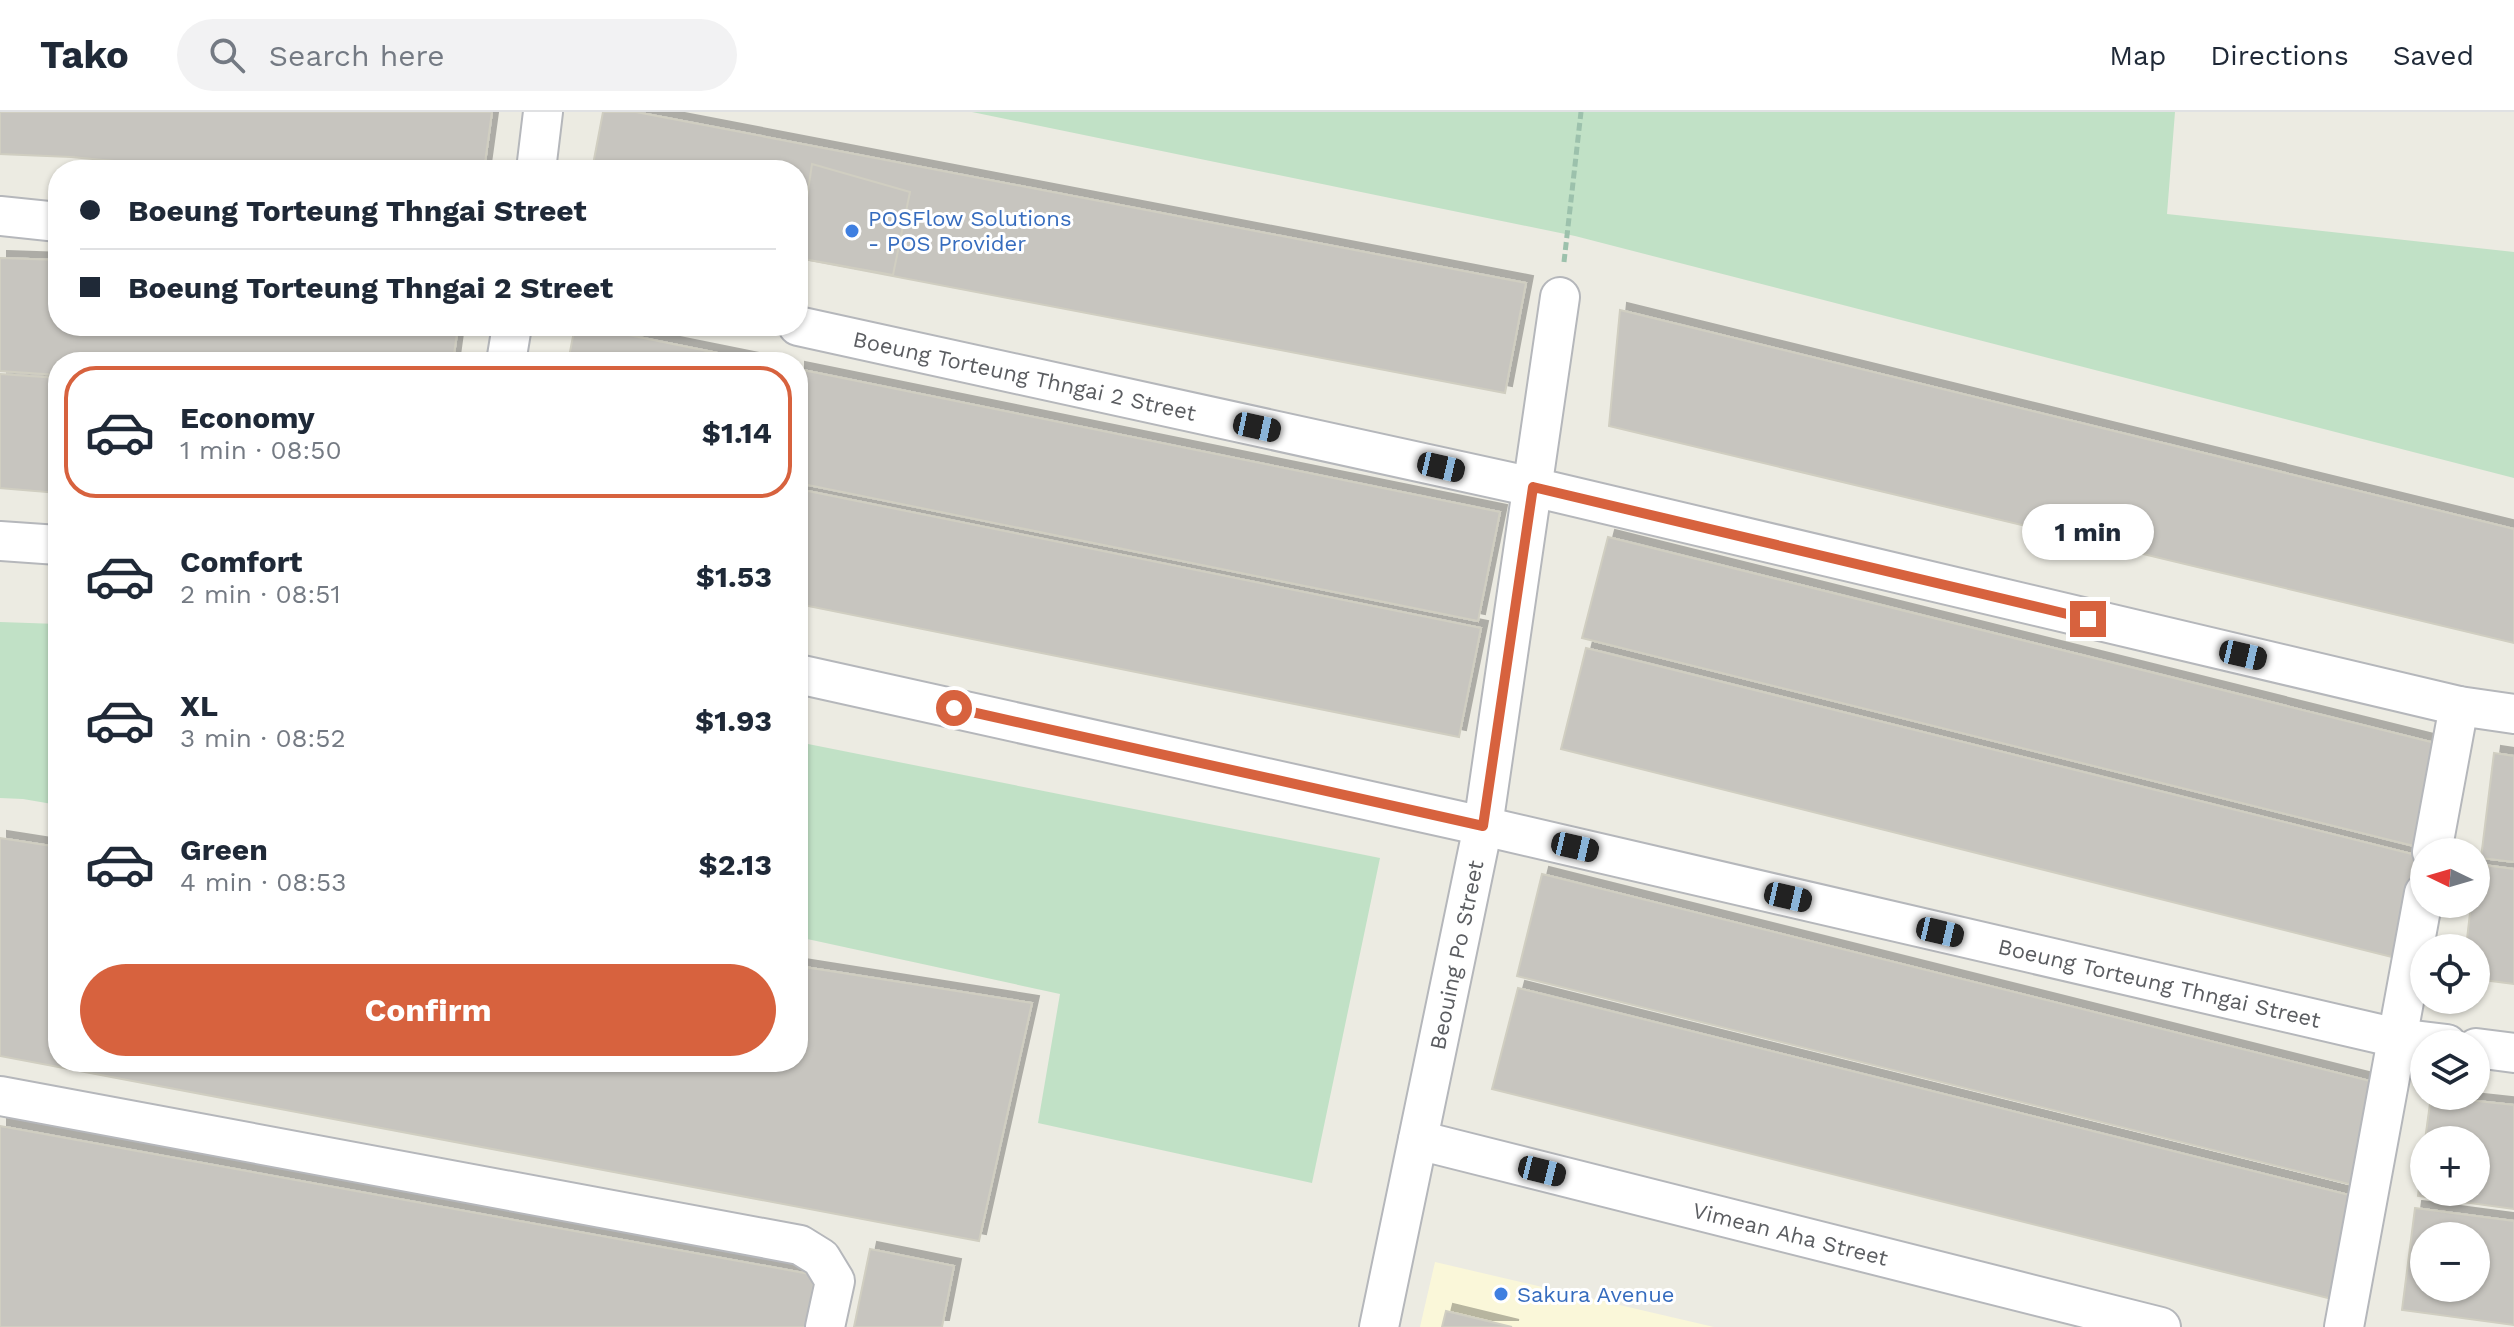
<!DOCTYPE html>
<meta charset="utf-8">
<style>
body{margin:0;font-family:"Work Sans",sans-serif;background:#f2f2f3;color:#1f2937;height:100vh;display:flex;flex-direction:column;font-size:30px;white-space:nowrap}
*{box-sizing:border-box;margin:0}
p{font-size:26px;color:#747a83}
.icon{flex:none;width:44px;height:44px;fill:none;stroke:currentColor;stroke-width:2;stroke-linecap:round;stroke-linejoin:round}
.map{position:relative;flex:1;overflow:hidden}
.details{position:absolute;left:48px;top:240px;width:760px;height:720px;display:flex;flex-direction:column;background:#fff;border-radius:32px;box-shadow:0 2px 6px #0004}
.details>*{flex:none}
.guide{position:absolute;left:48px;top:48px;width:760px;height:176px;border-radius:32px;box-shadow:0 2px 6px #0004;display:grid;align-content:center;height:176px;padding:0 32px;background:#fff}
.needle{width:52px;rotate:275deg}
.buttons{position:absolute;left:2410px;top:726px;display:grid;gap:16px}
.buttons a{display:grid;place-items:center;width:80px;height:80px;border-radius:50%;background:#fff;box-shadow:0 2px 6px #0004;font-size:40px}
.end{position:absolute;width:36px;height:36px;margin:-18px;border:10px solid #d7623e;background:#fff;box-shadow:0 0 0 4px #fff}
.from{border-radius:50%}
.bubble{position:absolute;height:56px;border-radius:28px;background:#fff;box-shadow:0 2px 6px #0004;font-size:26px;font-weight:700;line-height:56px;text-align:center}
.car{position:absolute;width:24px;height:48px;margin:-24px -12px;border-radius:10px;box-shadow:0 0 6px 2px #0007;background:linear-gradient(#222 24%,#8ab4d8 0 40%,#222 0 76%,#8ab4d8 0 86%,#222 0)}
.guide b{display:flex;align-items:center;gap:28px;height:76px;font-size:30px}
.guide b+b{border-top:2px solid #e0e1e3}
.guide i{width:20px;height:20px;background:#1f2937}
ul{padding:14px 0 0;list-style:none}
li{display:flex;align-items:center;gap:24px;height:132px;margin:0 16px 12px;padding:0 16px;border:4px solid transparent;border-radius:32px}
li div{flex:1}
li b{display:block;font-size:30px}
li em{font-style:normal;font-weight:700}
li.on{border-color:#d7623e}
li>.icon{width:72px;height:72px;stroke-width:1.5}
.button{display:flex;gap:16px;margin-top:auto;padding:16px 32px}
.button a{flex:1;height:92px;border-radius:48px;background:#d7623e;color:#fff;font-size:32px;font-weight:700;line-height:92px;text-align:center}
header{display:flex;align-items:center;gap:48px;box-sizing:border-box;height:112px;padding:0 40px;background:#fff;border-bottom:2px solid #e0e1e3}
header strong{font-size:38px}
nav{display:flex;gap:44px;margin-inline-start:auto;font-size:28px}
.search{width:560px;height:72px;background:#f2f2f3;display:flex;align-items:center;gap:20px;box-sizing:border-box;padding:0 28px;border-radius:44px;color:#747a83;font-size:30px}
.map>svg:first-child{display:block}
</style>
<header>
<strong>Tako</strong>
<div class="search"><svg class="icon" aria-label="search" viewBox="0 0 24 24"><circle cx="10" cy="10" r="6"/><path d="M15 15l6 6"/></svg>Search here</div>
<nav><a>Map</a><a>Directions</a><a>Saved</a></nav>
</header>
<div class="map">
<svg width="2514" height="1215" viewBox="0 0 2514 1215">
<defs>
<filter id="shadow"><feDropShadow dx="7" dy="-7" stdDeviation="0" flood-color="#0004"/></filter>
</defs>
<rect width="100%" height="100%" fill="#ecebe2"/>
<path fill="#faf7d9" d="M1435,1150L1714,1215H1420Z"/>
<g fill="#c1e1c6">
<path d="M972,0H2175L2167,102L2514,140V366L1575,124Z"/>
<path d="M0,510L58,512V693L23,687L0,686Z"/>
<path d="M798,630L1380,746L1312,1071L1038,1011L1060,882L798,825Z"/>
</g>
<g fill="#c7c5bf" stroke="#d0cec1" stroke-width="2" fill-rule="evenodd" filter="url(#shadow)">
<path d="M0,0H492L484,58H212L71,45L0,42Z"/>
<path d="M603,0H636L1526,171L1505,281L798,146V58H592Z"/>
<path d="M812,52L910,80L893,163L798,146Z"/>
<path d="M0,146L58,148V214H458L453,250H58V263L0,259Z"/>
<path d="M1620,198L2514,417V531L1609,314Z"/>
<path d="M575,214H584L762,250H568Z"/>
<path d="M798,257L1500,400L1478,509L798,371Z"/>
<path d="M0,262L58,266V381L0,376Z"/>
<path d="M798,377L1481,516L1459,625L798,492Z"/>
<path d="M1608,425L2455,636L2430,738L1582,526Z"/>
<path d="M1586,536L2424,745V786L2408,849L1561,637Z"/>
<path d="M2494,641L2514,644V750L2481,746Z"/>
<path d="M0,726L58,735V950H798V854L1032,891L979,1129L0,944Z"/>
<path d="M2476,752L2514,757V872L2476,867V836H2466L2471,792H2476Z"/>
<path d="M1542,762L2390,974L2365,1076L1517,864Z"/>
<path d="M1518,876L2365,1087L2340,1189L1492,977Z"/>
<path d="M2431,984L2514,993V1097L2418,1084L2424,1037V1080H2476V1028H2425Z"/>
<path d="M0,1014L815,1163L806,1215H0Z"/>
<path d="M2415,1096L2514,1109V1213L2402,1198ZM2424,1124H2476V1176H2424Z"/>
<path d="M870,1137L954,1154L942,1215H854Z"/>
<path d="M1446,1199L1512,1215H1442Z"/>
</g>
<g fill="none" stroke-linecap="round" stroke-linejoin="round">
<g stroke="#b5b7bb" stroke-width="42">
<g id="minor">
<path d="M536,58L543,0"/>
<path d="M0,104L58,110"/>
<path id="s1" d="M798,214L1533,375L2459,594L2514,602"/>
<path d="M506,250L512,214"/>
<path d="M0,429L58,433"/>
<path id="s2" d="M798,562L1483,714L2397,926L2447,932"/>
<path d="M2432,740L2459,594"/>
<path d="M2476,936L2514,941"/>
<path d="M0,984L800,1133L821,1146L835,1169L825,1215"/>
<path id="s3" d="M1418,1028L2161,1215"/>
<path id="s4" d="M1379,1215L1483,714L1560,185"/>
<path d="M2344,1215L2424,781"/>
</g>
</g>
<path stroke="#9cc1ac" stroke-width="5" stroke-dasharray="8 4" stroke-linecap="butt" d="M1564,150L1581,0"/>
<use href="#minor" stroke="#fff" stroke-width="38"/>
</g>
<g fill="none" stroke-linecap="round" stroke-linejoin="round">
<path stroke="#d7623e" stroke-width="10" d="M954,596L1483,714L1533,375L2088,507"/>
</g>
<g fill="#3f7fe0" stroke="#fff" stroke-width="3">
<circle cx="852" cy="119" r="8"/>
<circle cx="1501" cy="1182" r="8"/>
</g>
<g text-anchor="middle" stroke-width="6" stroke-linejoin="round" paint-order="stroke">
<g font-size="22" fill="#366cbe" stroke="#fff" text-anchor="start">
<text x="868" y="114">POSFlow Solutions<tspan x="868" dy="25">- POS Provider</tspan></text>
<text x="1517" y="1190">Sakura Avenue</text>
</g>
<g font-size="22" fill="#5b5d61" stroke="#fff">
<text dy="8" stroke="none"><textPath href="#s1" startOffset="232">Boeung Torteung Thngai 2 Street</textPath></text>
<text dy="8" stroke="none"><textPath href="#s4" startOffset="380">Beouing Po Street</textPath></text>
<text dy="8" stroke="none"><textPath href="#s2" startOffset="1396">Boeung Torteung Thngai Street</textPath></text>
<text dy="8" stroke="none"><textPath href="#s3" startOffset="384">Vimean Aha Street</textPath></text>
</g>
</g>
</svg>
<div class="buttons">
<a><svg class="needle" viewBox="-14 -14 28 28"><path d="M0-13l5 13h-10z" fill="#e53935"/><path d="M0 13l5-13h-10z" fill="#747a83"/></svg></a>
<a><svg class="icon" aria-label="locate" viewBox="0 0 24 24"><circle cx="12" cy="12" r="6"/><path d="M12 2v4M12 18v4M2 12h4M18 12h4"/></svg></a>
<a><svg class="icon" aria-label="layers" viewBox="0 0 24 24"><path d="M12 4l9 5-9 5-9-5zM3 14l9 5 9-5"/></svg></a>
<a>+</a>
<a>−</a>
</div>
<i class="end from" style="left:954px;top:596px"></i>
<i class="end" style="left:2088px;top:507px"></i>
<div class="bubble" style="left:2022px;top:392px;width:132px">1 min</div>
<i class="car" style="left:1257px;top:315px;rotate:102deg"></i>
<i class="car" style="left:1441px;top:355px;rotate:103deg"></i>
<i class="car" style="left:2243px;top:543px;rotate:103deg"></i>
<i class="car" style="left:1575px;top:735px;rotate:103deg"></i>
<i class="car" style="left:1788px;top:785px;rotate:103deg"></i>
<i class="car" style="left:1940px;top:820px;rotate:103deg"></i>
<i class="car" style="left:1542px;top:1059px;rotate:104deg"></i>
<div class="guide">
<b><i class="from"></i>Boeung Torteung Thngai Street</b>
<b><i></i>Boeung Torteung Thngai 2 Street</b>
</div>
<section class="details">
<ul>
<li class="on"><svg class="icon" aria-label="car" viewBox="0 0 24 24"><path d="M5 17H2v-5l4-1 3-4h7l3 4 3 1v5h-3M9 17h6M6 11h13"/><circle cx="7" cy="17" r="2"/><circle cx="17" cy="17" r="2"/></svg><div><b>Economy</b><p>1 min · 08:50</p></div><em>$1.14</em></li>
<li><svg class="icon" aria-label="car" viewBox="0 0 24 24"><path d="M5 17H2v-5l4-1 3-4h7l3 4 3 1v5h-3M9 17h6M6 11h13"/><circle cx="7" cy="17" r="2"/><circle cx="17" cy="17" r="2"/></svg><div><b>Comfort</b><p>2 min · 08:51</p></div><em>$1.53</em></li>
<li><svg class="icon" aria-label="car" viewBox="0 0 24 24"><path d="M5 17H2v-5l4-1 3-4h7l3 4 3 1v5h-3M9 17h6M6 11h13"/><circle cx="7" cy="17" r="2"/><circle cx="17" cy="17" r="2"/></svg><div><b>XL</b><p>3 min · 08:52</p></div><em>$1.93</em></li>
<li><svg class="icon" aria-label="car" viewBox="0 0 24 24"><path d="M5 17H2v-5l4-1 3-4h7l3 4 3 1v5h-3M9 17h6M6 11h13"/><circle cx="7" cy="17" r="2"/><circle cx="17" cy="17" r="2"/></svg><div><b>Green</b><p>4 min · 08:53</p></div><em>$2.13</em></li>
</ul>
<div class="button"><a>Confirm</a></div>
</section>
</div>
